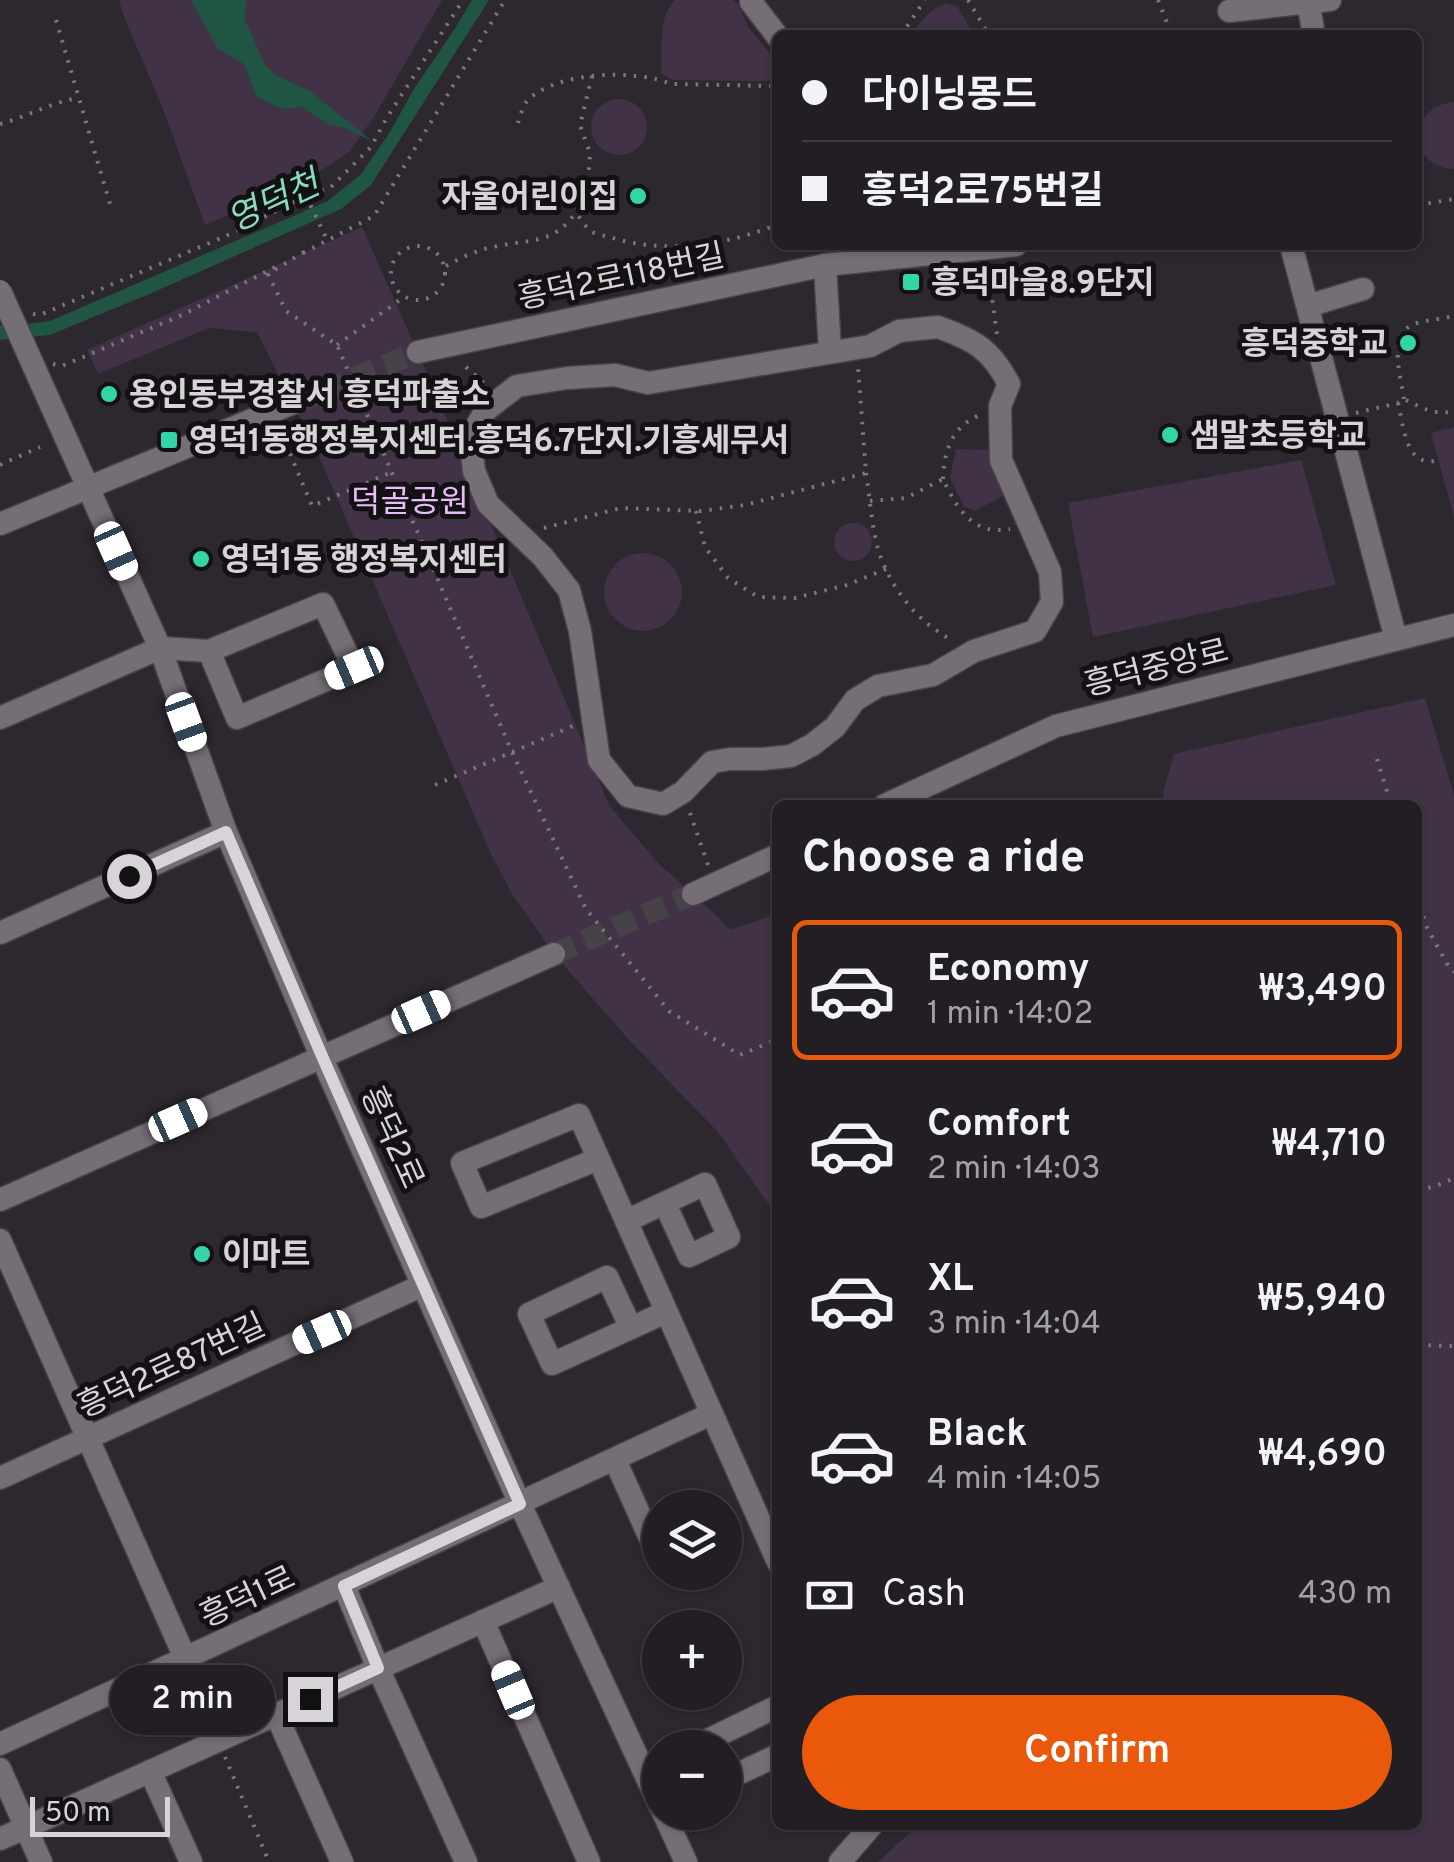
<!DOCTYPE html>
<meta charset="utf-8">
<style>
body{margin:0;font-family:Overpass,"Noto Sans KR",sans-serif;background:#2a272b;color:#f1f3f6;height:100vh;display:flex;flex-direction:column;font-size:38px;white-space:nowrap}
*{box-sizing:border-box;margin:0}
p{font-size:32px;color:#a2a2a6}
.icon{flex:none;width:55px;height:55px;fill:none;stroke:currentColor;stroke-width:2;stroke-linecap:round;stroke-linejoin:round}
.map{position:relative;flex:1;overflow:hidden}
.drawer{position:absolute;left:772px;top:800px;width:650px;height:1030px;display:flex;flex-direction:column;background:#221e23;border-radius:15px;box-shadow:0 2px 8px #0004,0 0 0 2px #3f3c41}
.drawer>*{flex:none}
.top-card{position:absolute;left:772px;top:30px;width:650px;height:220px;border-radius:15px;box-shadow:0 2px 8px #0004,0 0 0 2px #3f3c41;display:grid;align-content:center;height:220px;padding:0 30px;background:#221e23}
.tools{position:absolute;left:642px;top:1490px;display:grid;gap:20px}
.tools a{display:grid;place-items:center;width:100px;height:100px;border-radius:50%;background:#221e23;box-shadow:0 2px 8px #0004,0 0 0 2px #3f3c41;font-size:50px}
.scale{position:absolute;left:30px;bottom:25px;width:140px;box-sizing:border-box;padding-left:10px;border:5px solid #d7d3d8;border-top:0;font-size:28px;line-height:35px;white-space:nowrap;color:#d7d3d8;-webkit-text-stroke:8px #141115;paint-order:stroke}
.end{position:absolute;width:45px;height:45px;margin:-22px;border:12px solid #d7d3d8;background:#111;box-shadow:0 0 0 5px #111}
.from{border-radius:50%}
.bubble{position:absolute;height:70px;border-radius:35px;background:#221e23;box-shadow:0 2px 8px #0004,0 0 0 2px #3f3c41;font-size:32px;font-weight:600;line-height:70px;text-align:center}
.car{position:absolute;width:30px;height:60px;margin:-30px -15px;border-radius:12px;box-shadow:0 0 8px 2px #0007;background:linear-gradient(#fff 24%,#345 0 40%,#fff 0 76%,#345 0 86%,#fff 0)}
.top-card b{display:flex;align-items:center;gap:35px;height:95px;font-size:38px}
.top-card b+b{border-top:2px solid #3f3c41}
.top-card i{width:25px;height:25px;background:#f1f3f6}
ul{padding:0;list-style:none}
li{display:flex;align-items:center;gap:30px;height:140px;margin:0 20px 15px;padding:0 10px;border:5px solid transparent;border-radius:15px}
li div{flex:1}
li b{display:block;font-size:38px}
li em{font-style:normal;font-weight:600}
li.active{border-color:#ea580c}
li>.icon{width:90px;height:90px;stroke-width:1.5}
h2{padding:0 30px;font-size:45px;line-height:120px}
.pay{display:flex;align-items:center;gap:25px;height:110px;padding:0 30px;font-size:38px}
.pay p{margin-inline-start:auto}
.primary-button{display:flex;gap:20px;margin-top:auto;padding:20px 30px}
.primary-button a{flex:1;height:115px;border-radius:60px;background:#ea580c;color:#fff;font-size:40px;font-weight:600;line-height:115px;text-align:center}
.map>svg:first-child{display:block}
</style>
<div class="map">
<svg width="1454" height="1862" viewBox="0 0 1454 1862">
<rect width="100%" height="100%" fill="#2d282f"/>
<g fill="#423248">
<path d="M119,0H442L372,120L349,152L303,183L205,225L165,114L123,14Z"/>
<path d="M675,0H733L738,4L749,28L777,62V81L673,80L661,73C663,49 657,18 675,0Z"/>
<path d="M946,3L957,6L974,35H912C920,20 930,10 946,3Z"/>
<circle cx="619" cy="127" r="28"/>
<path d="M1454,102V169C1406,167 1406,106 1454,102Z"/>
<path d="M362,227L437,396L609,805L658,863L719,918L730,930L777,914V1216L718,1132L629,1040L554,954L512,894L491,854L315,447L257,332L209,328L98,374L87,350Z"/>
<path d="M1454,427V517L1431,433Z"/>
<path d="M956,449L991,450L1006,494L975,511L964,506L950,478Z"/>
<path d="M1301,460L1336,585L1093,637L1068,503Z"/>
<circle cx="853" cy="542" r="19"/>
<circle cx="643" cy="592" r="39"/>
<path d="M1425,698L1454,795V1862H878L918,1825H1418V805H1165L1163,793L1174,754Z"/>
</g>
<g fill="#205443">
<path d="M191,0H246L245,20L265,65L275,75L310,91L372,141L342,127L328,125L303,107L282,109L256,96L244,64L218,49Z"/>
<path d="M472,0H489L371,185L341,209L154,292L50,335L0,340V325H19L50,321L328,201L361,174L390,132L414,89L454,30Z"/>
</g>
<g fill="none" stroke-linecap="round" stroke-linejoin="round">
<g stroke="#464248" stroke-width="22" stroke-dasharray="22 11" stroke-linecap="butt">
<path d="M293,403L418,352"/>
<path d="M554,954L693,894"/>
</g>
<g stroke="#474349" stroke-width="25">
<g id="minor">
<path d="M751,2L778,37"/>
<path d="M1308,2L1314,35"/>
<path d="M1229,11L1330,0"/>
<path d="M1291,245L1396,639"/>
<path d="M825,265L830,351"/>
<path d="M1308,306L1363,289"/>
<path d="M938,327C974,340 991,349 1009,384L1000,406L1001,460L1050,572L1052,602L1035,631L974,651L933,675L878,686L855,700L835,727L812,745L791,756L762,759H730L712,762L683,792L663,804L628,796L599,760L580,631L569,590L543,557L488,504L474,471L470,437L486,410L517,386L567,378L615,375L648,383L870,346L899,331Z"/>
<path d="M418,352L825,265L1016,245"/>
<path d="M47,396L160,648L226,832L321,1056L520,1504L660,1806"/>
<path d="M0,524L293,403"/>
<path d="M0,718L160,648L209,651L323,604L354,668L237,718L209,651"/>
<path d="M885,805L1056,726L1454,625"/>
<path d="M693,894L778,855"/>
<path d="M0,933L226,832"/>
<path d="M598,1159L481,1207L462,1163L579,1115C645,1264 711,1413 778,1562"/>
<path d="M0,1200L554,954"/>
<path d="M626,1221L705,1184L729,1237L689,1256L665,1204"/>
<path d="M0,1240L186,1660"/>
<path d="M631,1328L607,1277L529,1314L552,1364L666,1312"/>
<path d="M615,1460L660,1560"/>
<path d="M0,1478L423,1285"/>
<path d="M344,1586L378,1668L466,1862"/>
<path d="M483,1621L589,1862"/>
<path d="M276,1714L342,1862"/>
<path d="M0,1744L711,1414"/>
<path d="M706,1748L704,1742L778,1706"/>
<path d="M0,1769L41,1862"/>
<path d="M150,1771L191,1862"/>
<path d="M725,1780L778,1755"/>
<path d="M663,1812L686,1862"/>
<path d="M0,1839L559,1587"/>
<path d="M840,1862L872,1825"/>
</g>
</g>
<g stroke="#7c777e" stroke-width="4" stroke-dasharray="2.5 8" stroke-linecap="butt">
<path d="M968,0L989,35"/>
<path d="M1158,0L1172,35"/>
<path d="M56,20L110,204"/>
<path d="M901,35L925,0"/>
<path d="M592,76L580,125L590,153L588,184L576,212C580,218 585,227 591,231C596,235 607,236 613,238C665,254 729,245 778,224"/>
<path d="M518,123C520,116 523,106 527,101C555,71 637,69 671,84L778,86"/>
<path d="M0,124C27,117 51,102 79,98"/>
<path d="M306,196L327,240"/>
<path d="M1418,205L1454,199"/>
<circle cx="418" cy="273" r="27"/>
<path d="M304,252L268,274L286,311L337,345L512,752L586,909L669,1011L740,1055L778,1039"/>
<path d="M303,253L374,216L505,0"/>
<path d="M446,266C462,257 479,249 498,246C532,239 554,244 576,212"/>
<path d="M988,269L997,334"/>
<path d="M33,314L40,315L228,235L306,196L330,188L371,147L386,119L463,0"/>
<path d="M337,345L404,297"/>
<path d="M53,364L62,366L182,315L277,266"/>
<path d="M466,367L485,384"/>
<path d="M1404,399C1401,377 1387,334 1414,324C1426,320 1441,319 1454,316"/>
<path d="M1398,403C1404,427 1406,472 1441,459"/>
<path d="M1356,413L1398,403L1404,399C1420,407 1435,416 1454,411"/>
<path d="M286,444L312,506L392,472"/>
<path d="M0,465L40,447"/>
<path d="M866,473C870,498 872,534 881,558C894,592 919,623 952,640"/>
<path d="M943,479C944,451 952,426 980,415"/>
<path d="M870,501L906,498L943,479C957,509 973,536 1010,529"/>
<path d="M696,511L705,547L728,578L758,597L795,598L847,585L886,569"/>
<path d="M544,528L621,508L701,511L745,505L866,473L858,367"/>
<path d="M1377,759L1391,805"/>
<path d="M435,785L573,726"/>
<path d="M690,813L708,865"/>
<path d="M1418,896L1426,926L1450,969L1454,972"/>
<path d="M1418,1190L1436,1186L1454,1178"/>
<path d="M1418,1345L1454,1346"/>
<path d="M193,1678L210,1720"/>
<path d="M225,1757L269,1862"/>
</g>
<use href="#minor" stroke="#756e77" stroke-width="22"/>
<g stroke="#474349" stroke-width="25" stroke-linecap="butt">
<path id="minor-bridge" d="M0,291L47,396"/>
</g>
<use href="#minor-bridge" stroke="#756e77" stroke-width="22"/>
</g>
<g fill="none" stroke-linecap="round" stroke-linejoin="round">
<path stroke="#d7d3d8" stroke-width="12" d="M129,876L226,832L322,1056L520,1504L344,1586L378,1668L310,1699"/>
</g>
<g fill="#32d4a8" stroke="#141115" stroke-width="4">
<circle cx="638" cy="196" r="10"/>
<rect x="901" y="272" width="20" height="20" rx="5"/>
<circle cx="1408" cy="343" r="10"/>
<circle cx="109" cy="394" r="10"/>
<circle cx="1170" cy="435" r="10"/>
<rect x="159" y="430" width="20" height="20" rx="5"/>
<circle cx="201" cy="559" r="10"/>
<circle cx="202" cy="1254" r="10"/>
</g>
<g text-anchor="middle" stroke-width="10" stroke-linejoin="round" paint-order="stroke">
<g font-size="32" font-weight="bold" fill="#d7d3d8" stroke="#141115" text-anchor="start">
<text x="618" y="207" text-anchor="end">자울어린이집</text>
<text x="931" y="293">흥덕마을8.9단지</text>
<text x="1388" y="354" text-anchor="end">흥덕중학교</text>
<text x="129" y="405">용인동부경찰서 흥덕파출소</text>
<text x="1190" y="446">샘말초등학교</text>
<text x="189" y="451">영덕1동행정복지센터.흥덕6.7단지.기흥세무서</text>
<text x="221" y="570">영덕1동 행정복지센터</text>
<text x="222" y="1265">이마트</text>
</g>
<g font-size="32" fill="#d7d3d8" stroke="#141115">
<text transform="translate(621 276) rotate(-12)" y="11">흥덕2로118번길</text>
<text transform="translate(1156 667) rotate(-14)" y="11">흥덕중앙로</text>
<text transform="translate(393 1137) rotate(66)" y="11">흥덕2로</text>
<text transform="translate(171 1365) rotate(-25)" y="11">흥덕2로87번길</text>
<text transform="translate(247 1596) rotate(-25)" y="11">흥덕1로</text>
</g>
<g font-size="32" fill="#e8bcf7" stroke="#141115">
<text x="410" y="512">덕골공원</text>
</g>
<g font-size="35" font-style="italic" fill="#88dbbe" stroke="#141115">
<text transform="translate(273 201) rotate(-25)" y="12">영덕천</text>
</g>
</g>
</svg>
<div class="tools">
<a><svg class="icon" aria-label="layers" viewBox="0 0 24 24"><path d="M12 4l9 5-9 5-9-5zM3 14l9 5 9-5"/></svg></a>
<a>+</a>
<a>−</a>
</div>
<div class="scale">50 m</div>
<i class="end from" style="left:129px;top:876px"></i>
<i class="end" style="left:310px;top:1699px"></i>
<div class="bubble" style="left:110px;top:1665px;width:165px">2 min</div>
<i class="car" style="left:116px;top:551px;rotate:156deg"></i>
<i class="car" style="left:354px;top:668px;rotate:247deg"></i>
<i class="car" style="left:186px;top:722px;rotate:160deg"></i>
<i class="car" style="left:421px;top:1012px;rotate:66deg"></i>
<i class="car" style="left:178px;top:1120px;rotate:66deg"></i>
<i class="car" style="left:322px;top:1332px;rotate:246deg"></i>
<i class="car" style="left:513px;top:1690px;rotate:337deg"></i>
<div class="top-card">
<b><i class="from"></i>다이닝몽드</b>
<b><i></i>흥덕2로75번길</b>
</div>
<section class="drawer">
<h2>Choose a ride</h2>
<ul>
<li class="active"><svg class="icon" aria-label="car" viewBox="0 0 24 24"><path d="M5 17H2v-5l4-1 3-4h7l3 4 3 1v5h-3M9 17h6M6 11h13"/><circle cx="7" cy="17" r="2"/><circle cx="17" cy="17" r="2"/></svg><div><b>Economy</b><p>1 min · 14:02</p></div><em>₩3,490</em></li>
<li><svg class="icon" aria-label="car" viewBox="0 0 24 24"><path d="M5 17H2v-5l4-1 3-4h7l3 4 3 1v5h-3M9 17h6M6 11h13"/><circle cx="7" cy="17" r="2"/><circle cx="17" cy="17" r="2"/></svg><div><b>Comfort</b><p>2 min · 14:03</p></div><em>₩4,710</em></li>
<li><svg class="icon" aria-label="car" viewBox="0 0 24 24"><path d="M5 17H2v-5l4-1 3-4h7l3 4 3 1v5h-3M9 17h6M6 11h13"/><circle cx="7" cy="17" r="2"/><circle cx="17" cy="17" r="2"/></svg><div><b>XL</b><p>3 min · 14:04</p></div><em>₩5,940</em></li>
<li><svg class="icon" aria-label="car" viewBox="0 0 24 24"><path d="M5 17H2v-5l4-1 3-4h7l3 4 3 1v5h-3M9 17h6M6 11h13"/><circle cx="7" cy="17" r="2"/><circle cx="17" cy="17" r="2"/></svg><div><b>Black</b><p>4 min · 14:05</p></div><em>₩4,690</em></li>
</ul>
<div class="pay"><svg class="icon" aria-label="cash" viewBox="0 0 24 24"><path d="M3 7h18v10H3z"/><circle cx="12" cy="12" r="2"/></svg>Cash<p>430 m</p></div>
<div class="primary-button"><a>Confirm</a></div>
</section>
</div>
